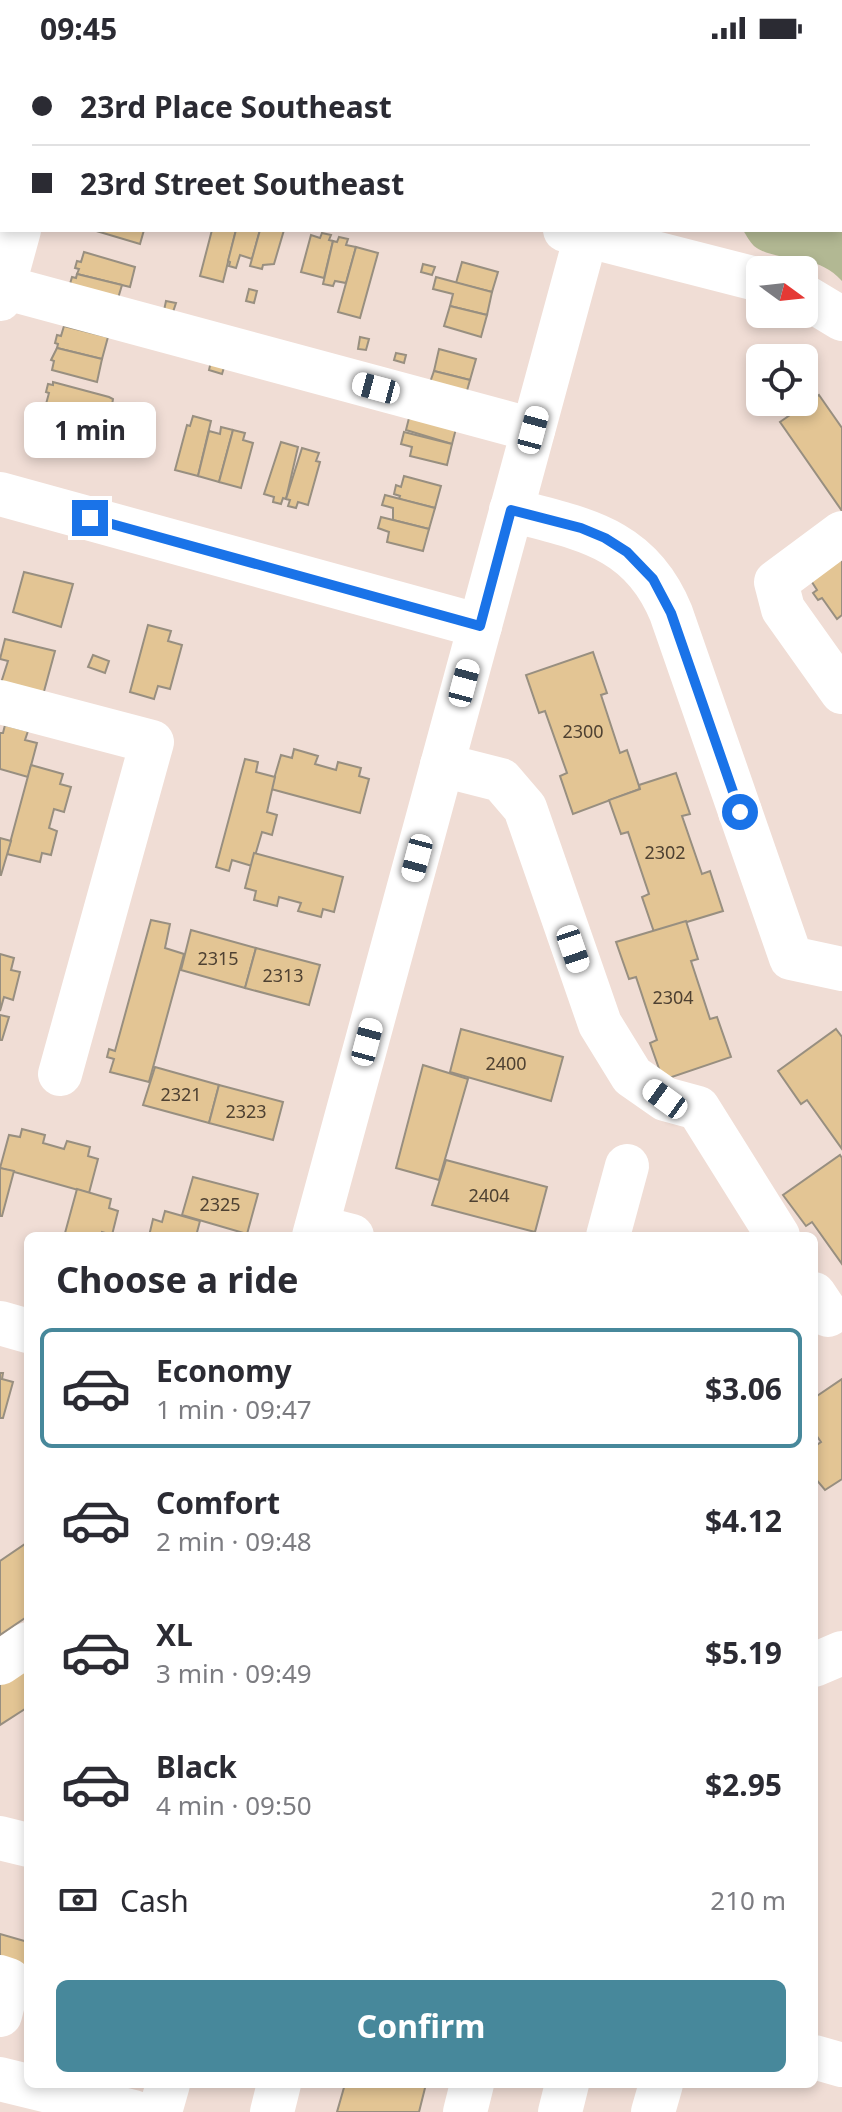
<!DOCTYPE html>
<meta charset="utf-8">
<style>
body{margin:0;font-family:"Noto Sans",sans-serif;background:#f2f2f3;color:#2b2b33;height:100vh;display:flex;flex-direction:column;font-size:30px;white-space:nowrap}
*{box-sizing:border-box;margin:0}
p{font-size:26px;color:#7c7c81}
.icon{flex:none;width:44px;height:44px;fill:none;stroke:currentColor;stroke-width:2;stroke-linecap:round;stroke-linejoin:round}
.map{position:relative;flex:1;overflow:hidden}
.drawer{position:absolute;left:24px;top:1176px;width:794px;height:856px;display:flex;flex-direction:column;background:#fff;border-radius:12px;box-shadow:0 4px 12px #0003}
.drawer>*{flex:none}
.banner{position:absolute;left:0px;top:0px;width:842px;height:176px;box-shadow:0 4px 12px #0003;display:grid;align-content:center;height:176px;padding:0 32px;background:#fff}
.needle{width:52px;rotate:105deg}
.tools{position:absolute;left:746px;top:200px;display:grid;gap:16px}
.tools a{display:grid;place-items:center;width:72px;height:72px;border-radius:12px;background:#fff;box-shadow:0 4px 12px #0003;font-size:40px}
.end{position:absolute;width:36px;height:36px;margin:-18px;border:10px solid #1a73e8;background:#fff;box-shadow:0 0 0 4px #fff}
.from{border-radius:50%}
.bubble{position:absolute;height:56px;border-radius:12px;background:#fff;box-shadow:0 4px 12px #0003;font-size:26px;font-weight:700;line-height:56px;text-align:center}
.car{position:absolute;width:24px;height:48px;margin:-24px -12px;border-radius:10px;box-shadow:0 0 6px 2px #0007;background:linear-gradient(#fff 24%,#345 0 40%,#fff 0 76%,#345 0 86%,#fff 0)}
.banner b{display:flex;align-items:center;gap:28px;height:76px;font-size:30px}
.banner b+b{border-top:2px solid #e1e1e2}
.banner i{width:20px;height:20px;background:#2b2b33}
ul{padding:0;list-style:none}
li{display:flex;align-items:center;gap:24px;height:120px;margin:0 16px 12px;padding:0 16px;border:4px solid transparent;border-radius:12px}
li div{flex:1}
li b{display:block;font-size:30px}
li em{font-style:normal;font-weight:700}
li.current{border-color:#47889b}
li>.icon{width:72px;height:72px;stroke-width:1.5}
h2{padding:0 32px;font-size:36px;line-height:96px}
.pay{display:flex;align-items:center;gap:20px;height:88px;padding:0 32px;font-size:30px}
.pay p{margin-inline-start:auto}
.cta{display:flex;gap:16px;margin-top:auto;padding:16px 32px}
.cta a{flex:1;height:92px;border-radius:12px;background:#47889b;color:#fff;font-size:32px;font-weight:700;line-height:92px;text-align:center}
.status{display:flex;justify-content:space-between;align-items:center;height:56px;padding:0 40px;background:#fff;direction:ltr}
.status svg{height:22px;fill:currentColor}
.map>svg:first-child{display:block}
</style>
<div class="status"><b>09:45</b><svg viewBox="0 0 49 12"><path d="M0 12V9h3v3zM5 12V6h3v6zM10 12V3h3v9zM15 12V0h3v12zM26 1h20v11H26zM47 4h2v5h-2z"/></svg></div>
<div class="map">
<svg width="842" height="2056" viewBox="0 0 842 2056">
<rect width="100%" height="100%" fill="#f0ddd5"/>
<g fill="#b2b893">
<path d="M126,0H609L608,2Z"/>
<path d="M667,0H842V225C814,194 777,208 754,190C750,186 746,179 743,174H840V2Z"/>
</g>
<g fill="#e3c594" stroke="#988f80" stroke-width="2">
<path d="M93,174H144L140,188Z"/>
<path d="M212,174H236L223,226L200,220Z"/>
<path d="M236,174H260L252,203L240,199L236,212L229,210L230,206L228,205Z"/>
<path d="M260,174H284L274,208L263,209L262,213L250,210Z"/>
<path d="M322,177L331,179L329,184L333,185L324,222L301,216L311,179L320,182Z"/>
<path d="M339,181L348,183L346,189L356,191L346,227L335,225L333,230L323,228L333,185L337,186Z"/>
<path d="M356,191L378,197L360,262L338,256Z"/>
<path d="M84,196L135,211L130,231L77,218L79,213L75,212L77,205L81,206Z"/>
<path d="M462,206L498,216L492,236L456,227Z"/>
<path d="M423,208L435,211L432,219L421,216Z"/>
<path d="M77,218L122,229L116,249L70,228L72,221L76,222Z"/>
<path d="M436,221L492,236L487,259L450,250L453,238L433,233Z"/>
<path d="M249,233L257,235L254,247L246,245Z"/>
<path d="M166,245L176,247L171,262L163,259Z"/>
<path d="M450,250L487,259L481,281L444,270Z"/>
<path d="M64,270L108,281L102,303L57,292L58,288L55,287L57,279L61,280Z"/>
<path d="M360,281L369,283L366,294L358,293Z"/>
<path d="M57,292L102,303L97,326L52,314L54,305L51,304Z"/>
<path d="M439,293L476,303L470,324L434,315Z"/>
<path d="M396,297L406,299L404,307L394,304Z"/>
<path d="M212,301L226,305L222,318L209,314Z"/>
<path d="M434,315L470,324L464,345L427,335Z"/>
<path d="M53,326L109,341L113,343L112,349L107,348L103,364L46,348L49,337L46,336L48,328L53,329Z"/>
<path d="M819,339L842,372V455L780,366L803,350L801,346L804,344L807,348Z"/>
<path d="M193,360L211,365L198,420L175,414L187,369L190,370Z"/>
<path d="M409,362L458,365L452,388L406,374Z"/>
<path d="M221,371L233,374L219,426L198,420L209,375L220,378Z"/>
<path d="M233,374L245,377L243,384L253,387L241,432L219,426Z"/>
<path d="M404,376L452,388L447,409L410,400L412,391L401,388Z"/>
<path d="M281,386L298,391L286,443L283,442L281,448L273,446L274,441L264,438Z"/>
<path d="M302,392L319,397L316,405L320,406L308,449L298,446L296,452L288,450L290,444L286,443Z"/>
<path d="M404,420L441,430L435,452L399,443L400,440L394,438L396,429L401,431Z"/>
<path d="M385,439L435,452L429,473L393,464V452L382,449Z"/>
<path d="M381,461L429,473L423,495L387,486L389,476L378,472Z"/>
<path d="M842,500V559L837,563L822,542L818,544L813,537L817,534L810,523Z"/>
<path d="M24,516L73,528L61,571L13,556Z"/>
<path d="M148,569L171,575L168,585L182,589L170,633L158,630L154,643L130,636Z"/>
<path d="M5,583L55,595L43,639L1,627L8,605L0,603Z"/>
<path d="M593,596L607,637L601,639L620,697L627,694L640,733L573,758L560,720L567,717L545,655L539,657L526,619Z"/>
<path d="M93,599L109,605L105,617L88,611Z"/>
<path d="M5,669L28,675L25,684L37,687L28,721L0,713V677H3Z"/>
<path d="M294,693L318,700L315,708L336,714L338,706L361,712L359,720L369,723L360,757L271,733L281,699L292,702Z"/>
<path d="M245,703L258,706L256,716L275,721L267,756L277,759L272,779L262,776L252,810L232,804L229,815L216,811Z"/>
<path d="M31,709L63,718L60,728L71,731L64,756L54,753L49,772L57,775L51,799L42,797L40,806L7,798Z"/>
<path d="M676,717L690,758L682,760L702,818L710,815L723,855L654,876L642,841L649,838L628,776L621,778L609,744L640,733L639,729Z"/>
<path d="M0,782L11,785L1,819H0Z"/>
<path d="M254,797L343,821L334,856L323,853L321,861L298,855L301,847L279,841L277,850L254,844L256,835L245,832Z"/>
<path d="M151,864L170,868L165,892L184,898L149,1026L110,1016L114,1003L107,1001L109,993L115,995Z"/>
<path d="M686,865L698,903L691,905L710,963L717,961L731,1001L663,1024L650,987L657,984L636,921L629,923L616,886Z"/>
<path d="M191,874L256,892L245,932L181,914Z"/>
<path d="M256,892L320,909L309,949L245,932Z"/>
<path d="M0,898L14,902L11,914L20,916L13,944L4,941L0,955Z"/>
<path d="M0,959L9,961L2,984H0Z"/>
<path d="M461,973L563,1001L551,1045L450,1016Z"/>
<path d="M836,973L842,981V1093L807,1044L801,1048L778,1015Z"/>
<path d="M423,1009L468,1023L439,1124L396,1112Z"/>
<path d="M155,1011L219,1029L209,1067L143,1049Z"/>
<path d="M219,1029L283,1046L273,1084L209,1067Z"/>
<path d="M22,1073L45,1079L43,1087L64,1093L67,1085L90,1091L88,1100L98,1103L89,1137L0,1112L9,1079L20,1081Z"/>
<path d="M840,1099L842,1102V1208L812,1166L806,1170L783,1139Z"/>
<path d="M446,1104L547,1131L535,1176L432,1149Z"/>
<path d="M0,1112L14,1115L2,1160H0Z"/>
<path d="M193,1121L258,1138L247,1178L182,1159Z"/>
<path d="M77,1133L111,1143L109,1152L118,1155L112,1179L102,1176L101,1180L65,1177Z"/>
<path d="M165,1155L200,1165L196,1180H149L153,1163L162,1166Z"/>
<path d="M0,1317H3L2,1323L13,1326L3,1362H0Z"/>
<path d="M842,1323V1423L825,1434L814,1421V1391L821,1386L814,1376V1342Z"/>
<path d="M28,1486V1560L0,1579V1505Z"/>
<path d="M28,1595V1651L0,1669V1614Z"/>
<path d="M0,1878L28,1886V1916L0,1908Z"/>
<path d="M345,2028H426L419,2056H337Z"/>
</g>
<g fill="none" stroke-linecap="round" stroke-linejoin="round">
<g stroke="#fff" stroke-width="44">
<path d="M565,174L760,224"/>
<path d="M3,231L533,374"/>
<path d="M804,240L842,263"/>
<path d="M0,438L480,570"/>
<path d="M511,454C582,473 640,481 671,557L791,902L842,913"/>
<path d="M842,477L776,526L783,553L842,636"/>
<path d="M0,646L152,686L60,1018"/>
<path d="M442,709L501,724L525,752L600,968L632,1020L665,1043L698,1052L778,1180"/>
<path d="M317,1171L352,1180"/>
<path d="M314,1180L586,180"/>
<path d="M608,1180L627,1110"/>
<path d="M814,1238L828,1259"/>
<path d="M0,1267L28,1275"/>
<path d="M0,1607L28,1588"/>
<path d="M814,1609L842,1597"/>
<path d="M0,1921L9,1924L0,1959"/>
<path d="M0,2023L134,2056"/>
<path d="M160,2056L168,2028"/>
<path d="M272,2056L279,2028"/>
<path d="M465,2056L472,2028"/>
<path d="M560,2056L567,2028"/>
<path d="M653,2056L661,2028"/>
</g>
<g stroke="#fff" stroke-width="44">
<path d="M0,243L19,174"/>
<path d="M0,1782L28,1789"/>
<path d="M814,2001L842,2009"/>
</g>
<path stroke="#fff" stroke-width="44" d="M68,2L69,0"/>
</g>
<g fill="none" stroke-linecap="round" stroke-linejoin="round">
<path stroke="#1a73e8" stroke-width="10" d="M90,462L480,570L511,454L581,472L605,482L627,496L653,523L671,557L740,756"/>
</g>
<g text-anchor="middle" stroke-width="8" stroke-linejoin="round" paint-order="stroke">
<g font-size="18" fill="#4e4132">
<text x="583" y="682">2300</text>
<text x="665" y="803">2302</text>
<text x="218" y="909">2315</text>
<text x="283" y="926">2313</text>
<text x="673" y="948">2304</text>
<text x="506" y="1014">2400</text>
<text x="181" y="1045">2321</text>
<text x="246" y="1062">2323</text>
<text x="489" y="1146">2404</text>
<text x="220" y="1155">2325</text>
</g>
</g>
</svg>
<div class="tools">
<a><svg class="needle" viewBox="-14 -14 28 28"><path d="M0-13l5 13h-10z" fill="#e53935"/><path d="M0 13l5-13h-10z" fill="#7c7c81"/></svg></a>
<a><svg class="icon" aria-label="locate" viewBox="0 0 24 24"><circle cx="12" cy="12" r="6"/><path d="M12 2v4M12 18v4M2 12h4M18 12h4"/></svg></a>
</div>
<i class="end from" style="left:740px;top:756px"></i>
<i class="end" style="left:90px;top:462px"></i>
<div class="bubble" style="left:24px;top:346px;width:132px">1 min</div>
<i class="car" style="left:376px;top:332px;rotate:285deg"></i>
<i class="car" style="left:533px;top:374px;rotate:15deg"></i>
<i class="car" style="left:464px;top:627px;rotate:15deg"></i>
<i class="car" style="left:417px;top:802px;rotate:195deg"></i>
<i class="car" style="left:573px;top:893px;rotate:161deg"></i>
<i class="car" style="left:367px;top:986px;rotate:15deg"></i>
<i class="car" style="left:665px;top:1043px;rotate:306deg"></i>
<div class="banner">
<b><i class="from"></i>23rd Place Southeast</b>
<b><i></i>23rd Street Southeast</b>
</div>
<section class="drawer">
<h2>Choose a ride</h2>
<ul>
<li class="current"><svg class="icon" aria-label="car" viewBox="0 0 24 24"><path d="M5 17H2v-5l4-1 3-4h7l3 4 3 1v5h-3M9 17h6M6 11h13"/><circle cx="7" cy="17" r="2"/><circle cx="17" cy="17" r="2"/></svg><div><b>Economy</b><p>1 min · 09:47</p></div><em>$3.06</em></li>
<li><svg class="icon" aria-label="car" viewBox="0 0 24 24"><path d="M5 17H2v-5l4-1 3-4h7l3 4 3 1v5h-3M9 17h6M6 11h13"/><circle cx="7" cy="17" r="2"/><circle cx="17" cy="17" r="2"/></svg><div><b>Comfort</b><p>2 min · 09:48</p></div><em>$4.12</em></li>
<li><svg class="icon" aria-label="car" viewBox="0 0 24 24"><path d="M5 17H2v-5l4-1 3-4h7l3 4 3 1v5h-3M9 17h6M6 11h13"/><circle cx="7" cy="17" r="2"/><circle cx="17" cy="17" r="2"/></svg><div><b>XL</b><p>3 min · 09:49</p></div><em>$5.19</em></li>
<li><svg class="icon" aria-label="car" viewBox="0 0 24 24"><path d="M5 17H2v-5l4-1 3-4h7l3 4 3 1v5h-3M9 17h6M6 11h13"/><circle cx="7" cy="17" r="2"/><circle cx="17" cy="17" r="2"/></svg><div><b>Black</b><p>4 min · 09:50</p></div><em>$2.95</em></li>
</ul>
<div class="pay"><svg class="icon" aria-label="cash" viewBox="0 0 24 24"><path d="M3 7h18v10H3z"/><circle cx="12" cy="12" r="2"/></svg>Cash<p>210 m</p></div>
<div class="cta"><a>Confirm</a></div>
</section>
</div>
